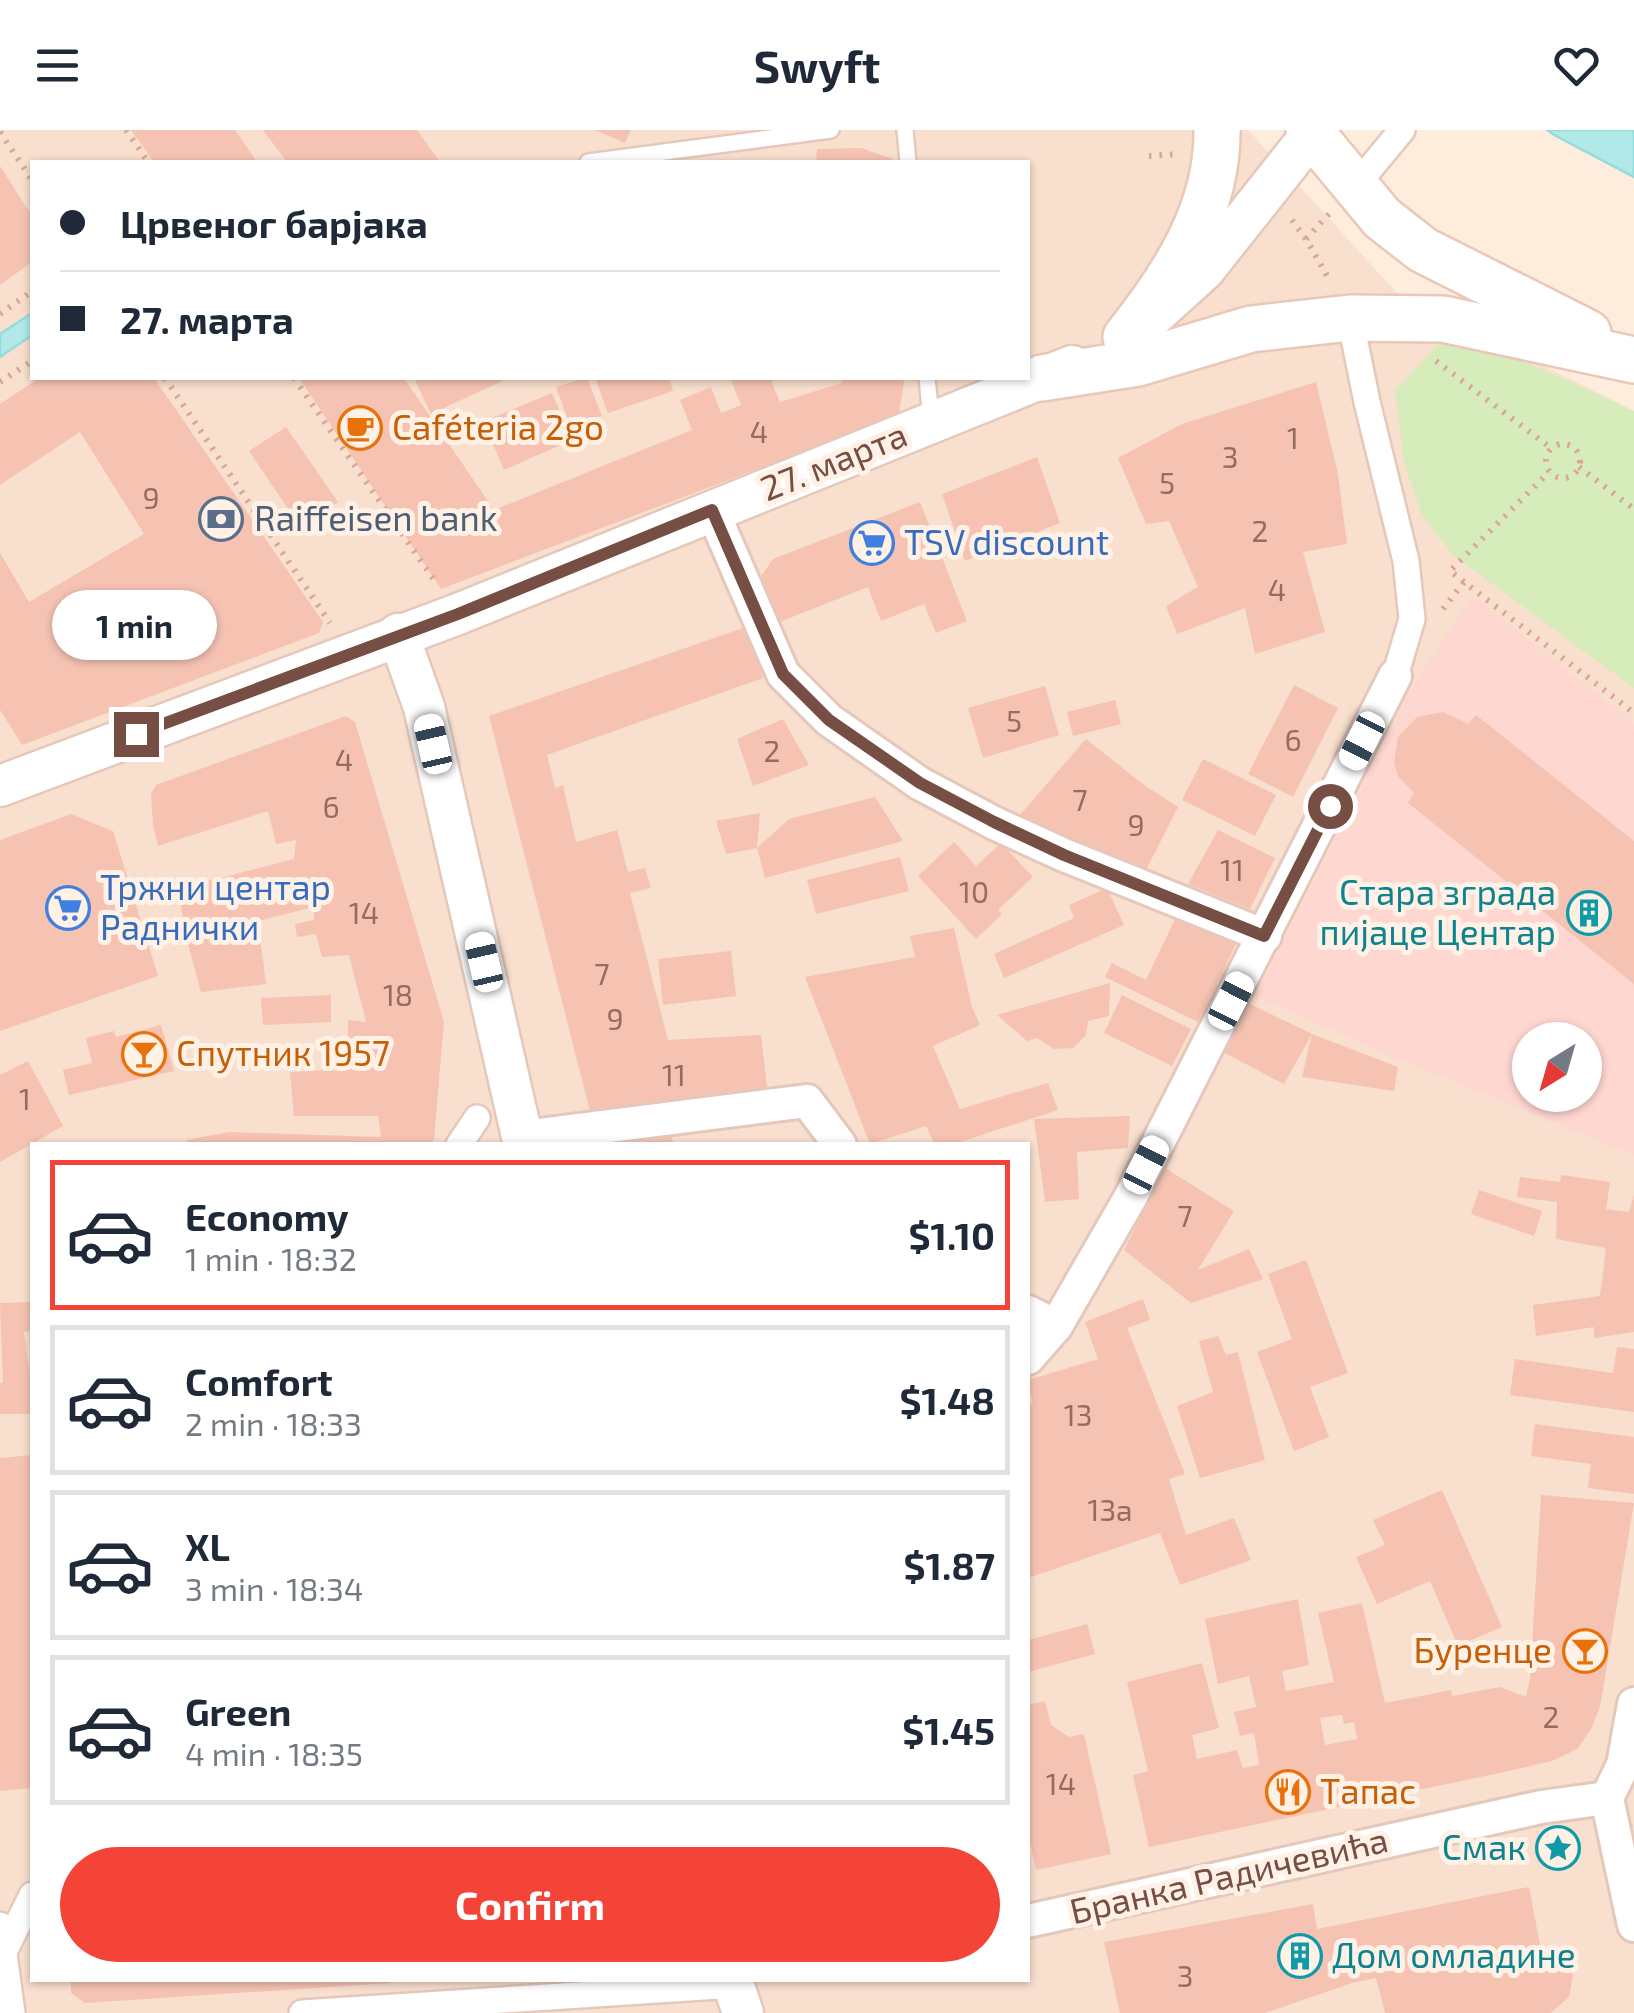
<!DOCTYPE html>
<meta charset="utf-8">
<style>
body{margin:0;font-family:"Exo 2",sans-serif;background:#f6f6f7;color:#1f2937;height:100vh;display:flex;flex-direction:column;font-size:38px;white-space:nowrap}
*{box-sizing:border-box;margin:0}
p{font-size:32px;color:#747a83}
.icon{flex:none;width:55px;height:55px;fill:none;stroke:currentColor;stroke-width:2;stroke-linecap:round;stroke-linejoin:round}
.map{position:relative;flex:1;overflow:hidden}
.side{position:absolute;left:30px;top:1012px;width:1000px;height:840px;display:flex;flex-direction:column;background:#fff;border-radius:0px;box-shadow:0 2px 8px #0004}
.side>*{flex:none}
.top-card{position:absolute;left:30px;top:30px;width:1000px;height:220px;border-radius:0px;box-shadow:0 2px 8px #0004;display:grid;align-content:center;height:220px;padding:0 30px;background:#fff}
.needle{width:65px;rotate:217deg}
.tools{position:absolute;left:1512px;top:892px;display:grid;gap:20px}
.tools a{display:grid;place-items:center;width:90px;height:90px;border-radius:50%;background:#fff;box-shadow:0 2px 8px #0004;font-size:50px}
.end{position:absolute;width:45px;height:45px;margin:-22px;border:12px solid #764e44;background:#fff;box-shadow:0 0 0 5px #fff}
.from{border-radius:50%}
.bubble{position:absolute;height:70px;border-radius:35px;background:#fff;box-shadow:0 2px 8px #0004;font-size:32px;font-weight:700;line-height:70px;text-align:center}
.car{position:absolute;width:30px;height:60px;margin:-30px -15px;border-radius:12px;box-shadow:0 0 8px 2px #0007;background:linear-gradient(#fff 24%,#345 0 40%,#fff 0 76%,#345 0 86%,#fff 0)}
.top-card b{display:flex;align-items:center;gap:35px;height:95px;font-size:38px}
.top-card b+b{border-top:2px solid #e0e1e3}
.top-card i{width:25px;height:25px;background:#1f2937}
ul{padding:18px 0 0;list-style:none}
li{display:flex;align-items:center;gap:30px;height:150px;margin:0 20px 15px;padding:0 10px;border:5px solid #e0e1e3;border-radius:0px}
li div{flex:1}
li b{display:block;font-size:38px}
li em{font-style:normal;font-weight:700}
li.selected{border-color:#f44337}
li>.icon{width:90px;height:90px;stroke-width:1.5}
.action{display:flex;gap:20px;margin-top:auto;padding:20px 30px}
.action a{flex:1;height:115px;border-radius:60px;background:#f44337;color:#fff;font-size:40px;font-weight:700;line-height:115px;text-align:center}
header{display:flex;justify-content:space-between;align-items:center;height:130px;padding:0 30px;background:#fff;font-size:45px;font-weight:700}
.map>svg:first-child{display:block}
</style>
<header><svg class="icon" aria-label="menu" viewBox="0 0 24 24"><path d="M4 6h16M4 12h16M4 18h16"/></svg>Swyft<svg class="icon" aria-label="heart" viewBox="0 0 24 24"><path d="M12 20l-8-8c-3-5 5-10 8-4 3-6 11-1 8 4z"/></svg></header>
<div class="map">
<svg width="1634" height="1883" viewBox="0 0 1634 1883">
<rect width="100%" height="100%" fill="#feecdd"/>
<path fill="#f8dfce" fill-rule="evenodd" d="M0,0H1248L1396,162L1634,281V1883H0ZM32,32H1028V248H32ZM1530,910H1585V965H1530ZM32,1015H1028V1850H32Z"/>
<path fill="#ffd7d1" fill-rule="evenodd" d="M1473,466L1634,593V1025L1395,928L1255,866L1413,556ZM1530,910H1585V965H1530Z"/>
<path fill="#d7ecbb" d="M1449,208L1477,210L1634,281V558L1453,425L1422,385L1404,332L1395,260L1437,216Z"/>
<g fill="#b1e9e8" stroke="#96dbdb" stroke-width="2.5">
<path d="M1547,0H1634V47L1556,6Z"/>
<path d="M32,183V205L0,227V204Z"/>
</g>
<g fill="#f6c3b3" fill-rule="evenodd">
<path d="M131,0H235L257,32H154Z"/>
<path d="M263,0H417L440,32H287Z"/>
<path d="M595,0H631L625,13Z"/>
<path d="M861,18L893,29V32H816L817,19Z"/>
<path d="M0,36L32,86V132L0,155Z"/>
<path d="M39,248H154L323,492L319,503L22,615L0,580V423L29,472L144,404L80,302L0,355V274Z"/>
<path d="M299,248H404L494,380L692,300L680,270L711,257L721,283L741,275L730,248H770L780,272L842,253L841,248H903L904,254L899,282L873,295L441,459Z"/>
<path d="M414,248H509L431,284Z"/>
<path d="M584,248H587L602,286L571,298L556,257Z"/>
<path d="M595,248H669L673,261L608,283Z"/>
<path d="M1316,252L1338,344L1347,414L1303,422L1325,502L1255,524L1245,478L1177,504L1166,476L1198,457L1169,391L1146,394L1118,328L1182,294Z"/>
<path d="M552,263L572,310L504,340L493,314L503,310L494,287Z"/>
<path d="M286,297L338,372L301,398L249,321Z"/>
<path d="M1037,327L1060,393L965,431L942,364Z"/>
<path d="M920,372L967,491L936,503L924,474L881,491L868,457L777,493L759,449L773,429Z"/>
<path d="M746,497L763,548L547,625L555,658L563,655L576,712L617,700L628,742L645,738L651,758L630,763L668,910L761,905L768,966L592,989L489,586Z"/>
<path d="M1294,555L1338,578L1293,667L1248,644Z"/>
<path d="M1045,556L1059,605L983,628L968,578Z"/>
<path d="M1115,570L1121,594L1073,606L1067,582Z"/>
<path d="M1443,582L1468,594L1476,585L1634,711V854L1408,673L1414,663L1398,646L1394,633L1398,607L1417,587Z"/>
<path d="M346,586L355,592L444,892L434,1009L430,1015H187L186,1010L229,1002L381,1007L378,986H294L290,942L348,939V890L366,892L349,825L322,827L316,804L297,807L295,794L314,790V777L258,791L266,854L201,862L186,807L178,759L294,729L296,710L276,714L268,681L158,716L153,695L151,664L156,655Z"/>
<path d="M783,589L809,635L753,656L737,609Z"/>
<path d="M1086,609L1144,655L1178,677L1146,740L1019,686Z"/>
<path d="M1203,629L1276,665L1255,706L1182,670Z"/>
<path d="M875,667L903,711L765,748L757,718L789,689Z"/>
<path d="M760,683L757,718L726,724L716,691Z"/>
<path d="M71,684L113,701L158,846L0,901V710Z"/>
<path d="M1218,700L1275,728L1250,779L1188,754Z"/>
<path d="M954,712L976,736L1001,713L1033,747L998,780L1002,784L976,809L918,746Z"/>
<path d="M900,727L909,761L816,784L807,750Z"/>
<path d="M1107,758L1124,795L1004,848L994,824L1074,788L1069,775Z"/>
<path d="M1177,785L1238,810L1198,892L1105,847L1112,833L1146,850Z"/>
<path d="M954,798L972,877L980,895L933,916L960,979L1048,953L1058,980L951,1015H935L926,996L870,1014L805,847L915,827L910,806Z"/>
<path d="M731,821L736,866L663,875L658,829Z"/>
<path d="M1110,853L1109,886L1088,891L1086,905L1073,918L1054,919L1037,908L1027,911L997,885Z"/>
<path d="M331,865V892L263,895L261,868Z"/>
<path d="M1122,865L1191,899L1172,936L1104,903Z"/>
<path d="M1248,873L1312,904L1284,954L1221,921Z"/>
<path d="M161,895L174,941L69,965L63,940L92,933L86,908L114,901L116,907Z"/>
<path d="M1312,904L1398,937L1394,961L1302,947Z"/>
<path d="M28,931L63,996L0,1032V945Z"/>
<path d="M1130,986L1128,1018L1077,1022L1079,1069L1045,1072L1034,989Z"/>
<path d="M667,992L674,1015H592L591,1003Z"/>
<path d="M1165,1038L1234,1081L1198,1140L1249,1119L1263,1149L1191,1173L1124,1120Z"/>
<path d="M1561,1045L1610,1052L1606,1079L1629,1082L1634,1064V1202L1594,1208V1197L1536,1206L1533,1175L1600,1166L1606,1118L1556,1109L1557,1072L1517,1067L1520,1047L1560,1052Z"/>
<path d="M1479,1060L1542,1081L1534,1106L1471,1084Z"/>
<path d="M1306,1130L1348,1243L1310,1257L1329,1307L1294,1321L1257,1222L1292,1209L1268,1144Z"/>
<path d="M1143,1169L1150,1190L1127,1198L1185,1344L1169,1349L1186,1405L1234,1388L1251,1430L1180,1455L1160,1403L1028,1448V1275L1033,1274L1028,1250L1098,1229L1085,1192Z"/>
<path d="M32,1172V1201L24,1202L32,1258V1284H0V1253L3,1252L0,1173Z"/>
<path d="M1218,1206L1226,1225L1238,1222L1265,1330L1200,1348L1177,1276L1213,1262L1199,1211Z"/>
<path d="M1617,1217L1634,1219V1282L1510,1265L1515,1229L1613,1243Z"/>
<path d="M1535,1294L1634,1307V1364L1588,1358L1591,1334L1531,1326Z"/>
<path d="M32,1325V1658L0,1661V1328Z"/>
<path d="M1442,1360L1502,1497L1458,1516L1430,1451L1377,1474L1356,1427L1385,1415L1373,1390Z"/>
<path d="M1541,1365L1634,1373L1600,1577L1591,1599L1577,1619L1555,1630L1518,1639L1149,1717L1133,1645L1148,1641L1127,1552L1202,1533L1219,1598L1192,1605L1197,1629L1237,1620L1243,1638L1259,1635L1254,1603L1240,1606L1234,1582L1256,1577L1249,1546L1218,1554L1205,1489L1298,1469L1309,1535L1282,1541L1286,1561L1334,1552L1318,1483L1362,1473L1385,1573L1451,1560L1452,1566L1500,1557L1526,1567L1530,1549ZM1342,1585L1344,1594L1354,1592L1357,1609L1325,1615L1320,1588Z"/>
<path d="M1087,1494L1095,1524L1028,1542V1510Z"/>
<path d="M1045,1571L1051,1595L1069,1607L1084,1604L1111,1724L1036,1740L1028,1703V1575Z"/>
<path d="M1529,1757L1540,1815L1562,1823L1573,1845L1569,1867L1551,1883H1385L1376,1848L1352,1853L1265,1883H1120L1104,1812L1313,1774L1317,1799Z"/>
<path d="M71,1850H391V1853L85,1873L71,1863Z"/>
</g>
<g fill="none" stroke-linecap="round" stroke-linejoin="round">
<g stroke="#e5c8bc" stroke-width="20">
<g id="service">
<path d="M905,0L908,32"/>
<path d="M588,32L831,0"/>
<path d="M927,248L931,288"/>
</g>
</g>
<g stroke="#e5c8bc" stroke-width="30">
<g id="pedestrian">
<path d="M1354,58L1402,0"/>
<path d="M1350,188L1367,272L1406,431L1412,489L1395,546"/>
<path d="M459,1015L477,988"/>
<path d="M0,1795L12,1883"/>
<path d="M5,1820L32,1765"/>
<path d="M302,1883L734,1855"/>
</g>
</g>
<g stroke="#e5c8bc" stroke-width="38">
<g id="minor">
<path d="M712,380L783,544L829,590L919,653L994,693L1064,725L1265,806"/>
<path d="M523,1007L807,971L840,1015"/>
<path d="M1028,1182L1056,1196"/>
<path d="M1028,1228L1056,1196L1130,1068L1395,546"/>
<path d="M1607,1668L1634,1795"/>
<path d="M1607,1668L1623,1635L1634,1574"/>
<path d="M1028,1791L1541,1677L1607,1668"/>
</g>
</g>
<g stroke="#e5c8bc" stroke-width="45">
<g id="tertiary">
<path d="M1151,188L1204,140L1315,0"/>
<path d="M398,504L424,577L524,1015"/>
<path d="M0,656L458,484L1072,236"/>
<path d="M732,1850L743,1883"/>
</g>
</g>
<g stroke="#eac8b8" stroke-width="50">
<g id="secondary">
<path d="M1309,0L1382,88L1423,120L1588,203"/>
<path d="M1126,207C1174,147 1218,79 1217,0"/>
<path d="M1042,248L1138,233L1251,199L1350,188L1443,189L1634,230"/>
</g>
</g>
<g stroke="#daa696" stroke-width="6" stroke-dasharray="2.5 8" stroke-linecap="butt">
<path d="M126,0L148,32"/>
<path d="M0,2L32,50"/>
<path d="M1149,26L1178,24"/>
<path d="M1329,84L1306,109L1330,151"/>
<path d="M1292,90L1306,109"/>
<path d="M0,184L32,161"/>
<path d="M1436,231L1551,318"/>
<path d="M165,248L330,493"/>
<path d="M294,248L437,454"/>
<path d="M0,252L32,231"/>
<circle cx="1563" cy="331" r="17"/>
<path d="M1579,337L1634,379"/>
<path d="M1464,452L1450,441L1549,342"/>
<path d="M1443,479L1464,452L1634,583"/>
</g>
<use href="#service" stroke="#fff" stroke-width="15"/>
<use href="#pedestrian" stroke="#fff" stroke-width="25"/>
<use href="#minor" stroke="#fff" stroke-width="32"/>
<use href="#tertiary" stroke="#fff" stroke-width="40"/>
<use href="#secondary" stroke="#fff" stroke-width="45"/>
</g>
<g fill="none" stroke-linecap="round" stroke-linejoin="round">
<path stroke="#764e44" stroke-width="12" d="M136,604L458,484L712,380L783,544L829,590L920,653L994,692L1064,725L1264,806L1330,676"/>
</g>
<defs>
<g id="cafe-ring" transform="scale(2.25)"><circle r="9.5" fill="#fff1e6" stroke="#e8710a" stroke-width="1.5"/><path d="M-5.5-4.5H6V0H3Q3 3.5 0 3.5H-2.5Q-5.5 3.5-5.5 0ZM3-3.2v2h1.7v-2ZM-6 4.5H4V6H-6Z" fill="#e8710a"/></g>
<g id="bank-ring" transform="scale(2.25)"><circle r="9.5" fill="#fff1e6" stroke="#5c6f8a" stroke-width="1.5"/><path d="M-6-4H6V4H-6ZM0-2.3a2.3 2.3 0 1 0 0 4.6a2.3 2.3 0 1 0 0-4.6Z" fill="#5c6f8a"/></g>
<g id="supermarket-ring" transform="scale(2.25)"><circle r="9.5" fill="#fff1e6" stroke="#3f7fe0" stroke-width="1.5"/><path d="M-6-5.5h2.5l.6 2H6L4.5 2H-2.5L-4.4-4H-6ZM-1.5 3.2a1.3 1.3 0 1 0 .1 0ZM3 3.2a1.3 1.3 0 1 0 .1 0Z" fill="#3f7fe0"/></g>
<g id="building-ring" transform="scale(2.25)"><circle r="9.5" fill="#fff1e6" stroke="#0f9aa8" stroke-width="1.5"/><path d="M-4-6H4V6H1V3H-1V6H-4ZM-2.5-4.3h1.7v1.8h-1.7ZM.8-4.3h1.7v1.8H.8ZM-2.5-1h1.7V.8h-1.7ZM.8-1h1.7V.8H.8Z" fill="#0f9aa8"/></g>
<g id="bar-ring" transform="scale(2.25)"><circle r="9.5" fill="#fff1e6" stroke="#e8710a" stroke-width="1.5"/><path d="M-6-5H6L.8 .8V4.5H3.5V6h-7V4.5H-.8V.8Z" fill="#e8710a"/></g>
<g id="restaurant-ring" transform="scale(2.25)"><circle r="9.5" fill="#fff1e6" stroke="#e8710a" stroke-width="1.5"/><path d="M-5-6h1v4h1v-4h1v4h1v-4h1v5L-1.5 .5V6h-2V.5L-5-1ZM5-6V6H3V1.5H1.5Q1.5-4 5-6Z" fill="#e8710a"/></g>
<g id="sight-ring" transform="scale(2.25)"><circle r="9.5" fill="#fff1e6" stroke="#0f9aa8" stroke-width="1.5"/><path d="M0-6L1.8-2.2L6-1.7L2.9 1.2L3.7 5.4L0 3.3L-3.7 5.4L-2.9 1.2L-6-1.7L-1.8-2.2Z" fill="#0f9aa8"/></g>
</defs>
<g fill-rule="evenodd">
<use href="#cafe-ring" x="360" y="298"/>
<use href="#bank-ring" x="221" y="389"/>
<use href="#supermarket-ring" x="872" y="413"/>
<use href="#supermarket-ring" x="68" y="778"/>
<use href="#building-ring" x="1589" y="783"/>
<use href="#bar-ring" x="144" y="924"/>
<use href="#bar-ring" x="1585" y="1521"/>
<use href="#restaurant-ring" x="1288" y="1662"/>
<use href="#sight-ring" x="1558" y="1718"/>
<use href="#building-ring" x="1300" y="1826"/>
</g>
<g text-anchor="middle" stroke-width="10" stroke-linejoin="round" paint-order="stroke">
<g font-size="30" fill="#966b60">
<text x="759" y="313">4</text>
<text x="1293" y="319">1</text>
<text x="1230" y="338">3</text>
<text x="1167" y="364">5</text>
<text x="151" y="379">9</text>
<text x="1260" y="412">2</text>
<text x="1277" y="471">4</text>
<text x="1014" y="602">5</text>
<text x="1293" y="621">6</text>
<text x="772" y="632">2</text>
<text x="344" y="641">4</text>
<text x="1080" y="681">7</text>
<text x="331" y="688">6</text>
<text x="1136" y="706">9</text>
<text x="1232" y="751">11</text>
<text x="974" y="773">10</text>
<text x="364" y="794">14</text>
<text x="602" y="855">7</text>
<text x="398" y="876">18</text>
<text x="615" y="900">9</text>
<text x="674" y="956">11</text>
<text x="25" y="980">1</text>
<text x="1185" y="1097">7</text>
<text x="1078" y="1296">13</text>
<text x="1110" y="1391">13a</text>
<text x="1551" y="1598">2</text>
<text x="1061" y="1665">14</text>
<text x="1185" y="1857">3</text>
</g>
<g font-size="35" fill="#c56008" stroke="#fff1e6" text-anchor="start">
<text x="392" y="310">Caféteria 2go</text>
<text x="176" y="936">Спутник 1957</text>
<text x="1552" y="1533" text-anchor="end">Буренце</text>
<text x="1320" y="1674">Тапас</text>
</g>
<g font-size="35" fill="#764e44" stroke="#fff1e6">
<text transform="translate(834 332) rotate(-22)" y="12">27. марта</text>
<text transform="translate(1229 1746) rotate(-13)" y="12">Бранка Радичевића</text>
</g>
<g font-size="35" fill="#4e5e75" stroke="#fff1e6" text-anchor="start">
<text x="254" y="401">Raiffeisen bank</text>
</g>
<g font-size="35" fill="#366cbe" stroke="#fff1e6" text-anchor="start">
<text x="904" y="425">TSV discount</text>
<text x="100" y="770">Тржни центар<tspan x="100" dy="40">Раднички</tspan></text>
</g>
<g font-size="35" fill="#0d838f" stroke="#fff1e6" text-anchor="end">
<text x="1556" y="775">Стара зграда<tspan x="1556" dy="40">пијаце Центар</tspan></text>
<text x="1526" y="1730">Смак</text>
<text x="1332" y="1838" text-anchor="start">Дом омладине</text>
</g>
</g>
</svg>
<div class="tools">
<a><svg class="needle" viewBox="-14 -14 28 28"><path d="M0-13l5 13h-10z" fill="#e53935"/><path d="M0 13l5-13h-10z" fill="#747a83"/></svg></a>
</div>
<i class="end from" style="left:1330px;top:676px"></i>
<i class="end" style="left:136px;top:604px"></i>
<div class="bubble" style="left:52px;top:460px;width:165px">1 min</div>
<i class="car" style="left:1362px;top:611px;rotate:207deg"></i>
<i class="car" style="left:433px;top:614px;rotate:347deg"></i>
<i class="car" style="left:484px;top:832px;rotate:347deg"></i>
<i class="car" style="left:1231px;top:871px;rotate:27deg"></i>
<i class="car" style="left:1146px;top:1035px;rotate:27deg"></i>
<div class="top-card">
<b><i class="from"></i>Црвеног барјака</b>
<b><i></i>27. марта</b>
</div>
<section class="side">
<ul>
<li class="selected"><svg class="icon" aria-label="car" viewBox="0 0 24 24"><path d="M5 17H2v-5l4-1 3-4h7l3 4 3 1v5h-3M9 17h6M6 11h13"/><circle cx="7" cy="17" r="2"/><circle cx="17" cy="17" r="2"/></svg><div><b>Economy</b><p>1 min · 18:32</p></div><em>$1.10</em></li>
<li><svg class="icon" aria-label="car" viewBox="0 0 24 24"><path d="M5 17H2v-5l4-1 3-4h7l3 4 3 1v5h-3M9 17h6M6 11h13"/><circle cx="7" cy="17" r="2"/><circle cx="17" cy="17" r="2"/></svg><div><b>Comfort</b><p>2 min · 18:33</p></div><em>$1.48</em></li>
<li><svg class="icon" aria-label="car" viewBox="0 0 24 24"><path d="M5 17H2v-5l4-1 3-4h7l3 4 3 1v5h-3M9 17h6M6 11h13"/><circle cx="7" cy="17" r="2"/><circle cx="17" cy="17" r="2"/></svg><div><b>XL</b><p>3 min · 18:34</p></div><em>$1.87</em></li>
<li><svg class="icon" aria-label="car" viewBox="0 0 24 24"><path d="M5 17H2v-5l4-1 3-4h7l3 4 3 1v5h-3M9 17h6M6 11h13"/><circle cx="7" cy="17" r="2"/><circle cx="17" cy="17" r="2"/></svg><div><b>Green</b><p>4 min · 18:35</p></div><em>$1.45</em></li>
</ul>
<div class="action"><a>Confirm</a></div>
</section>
</div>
